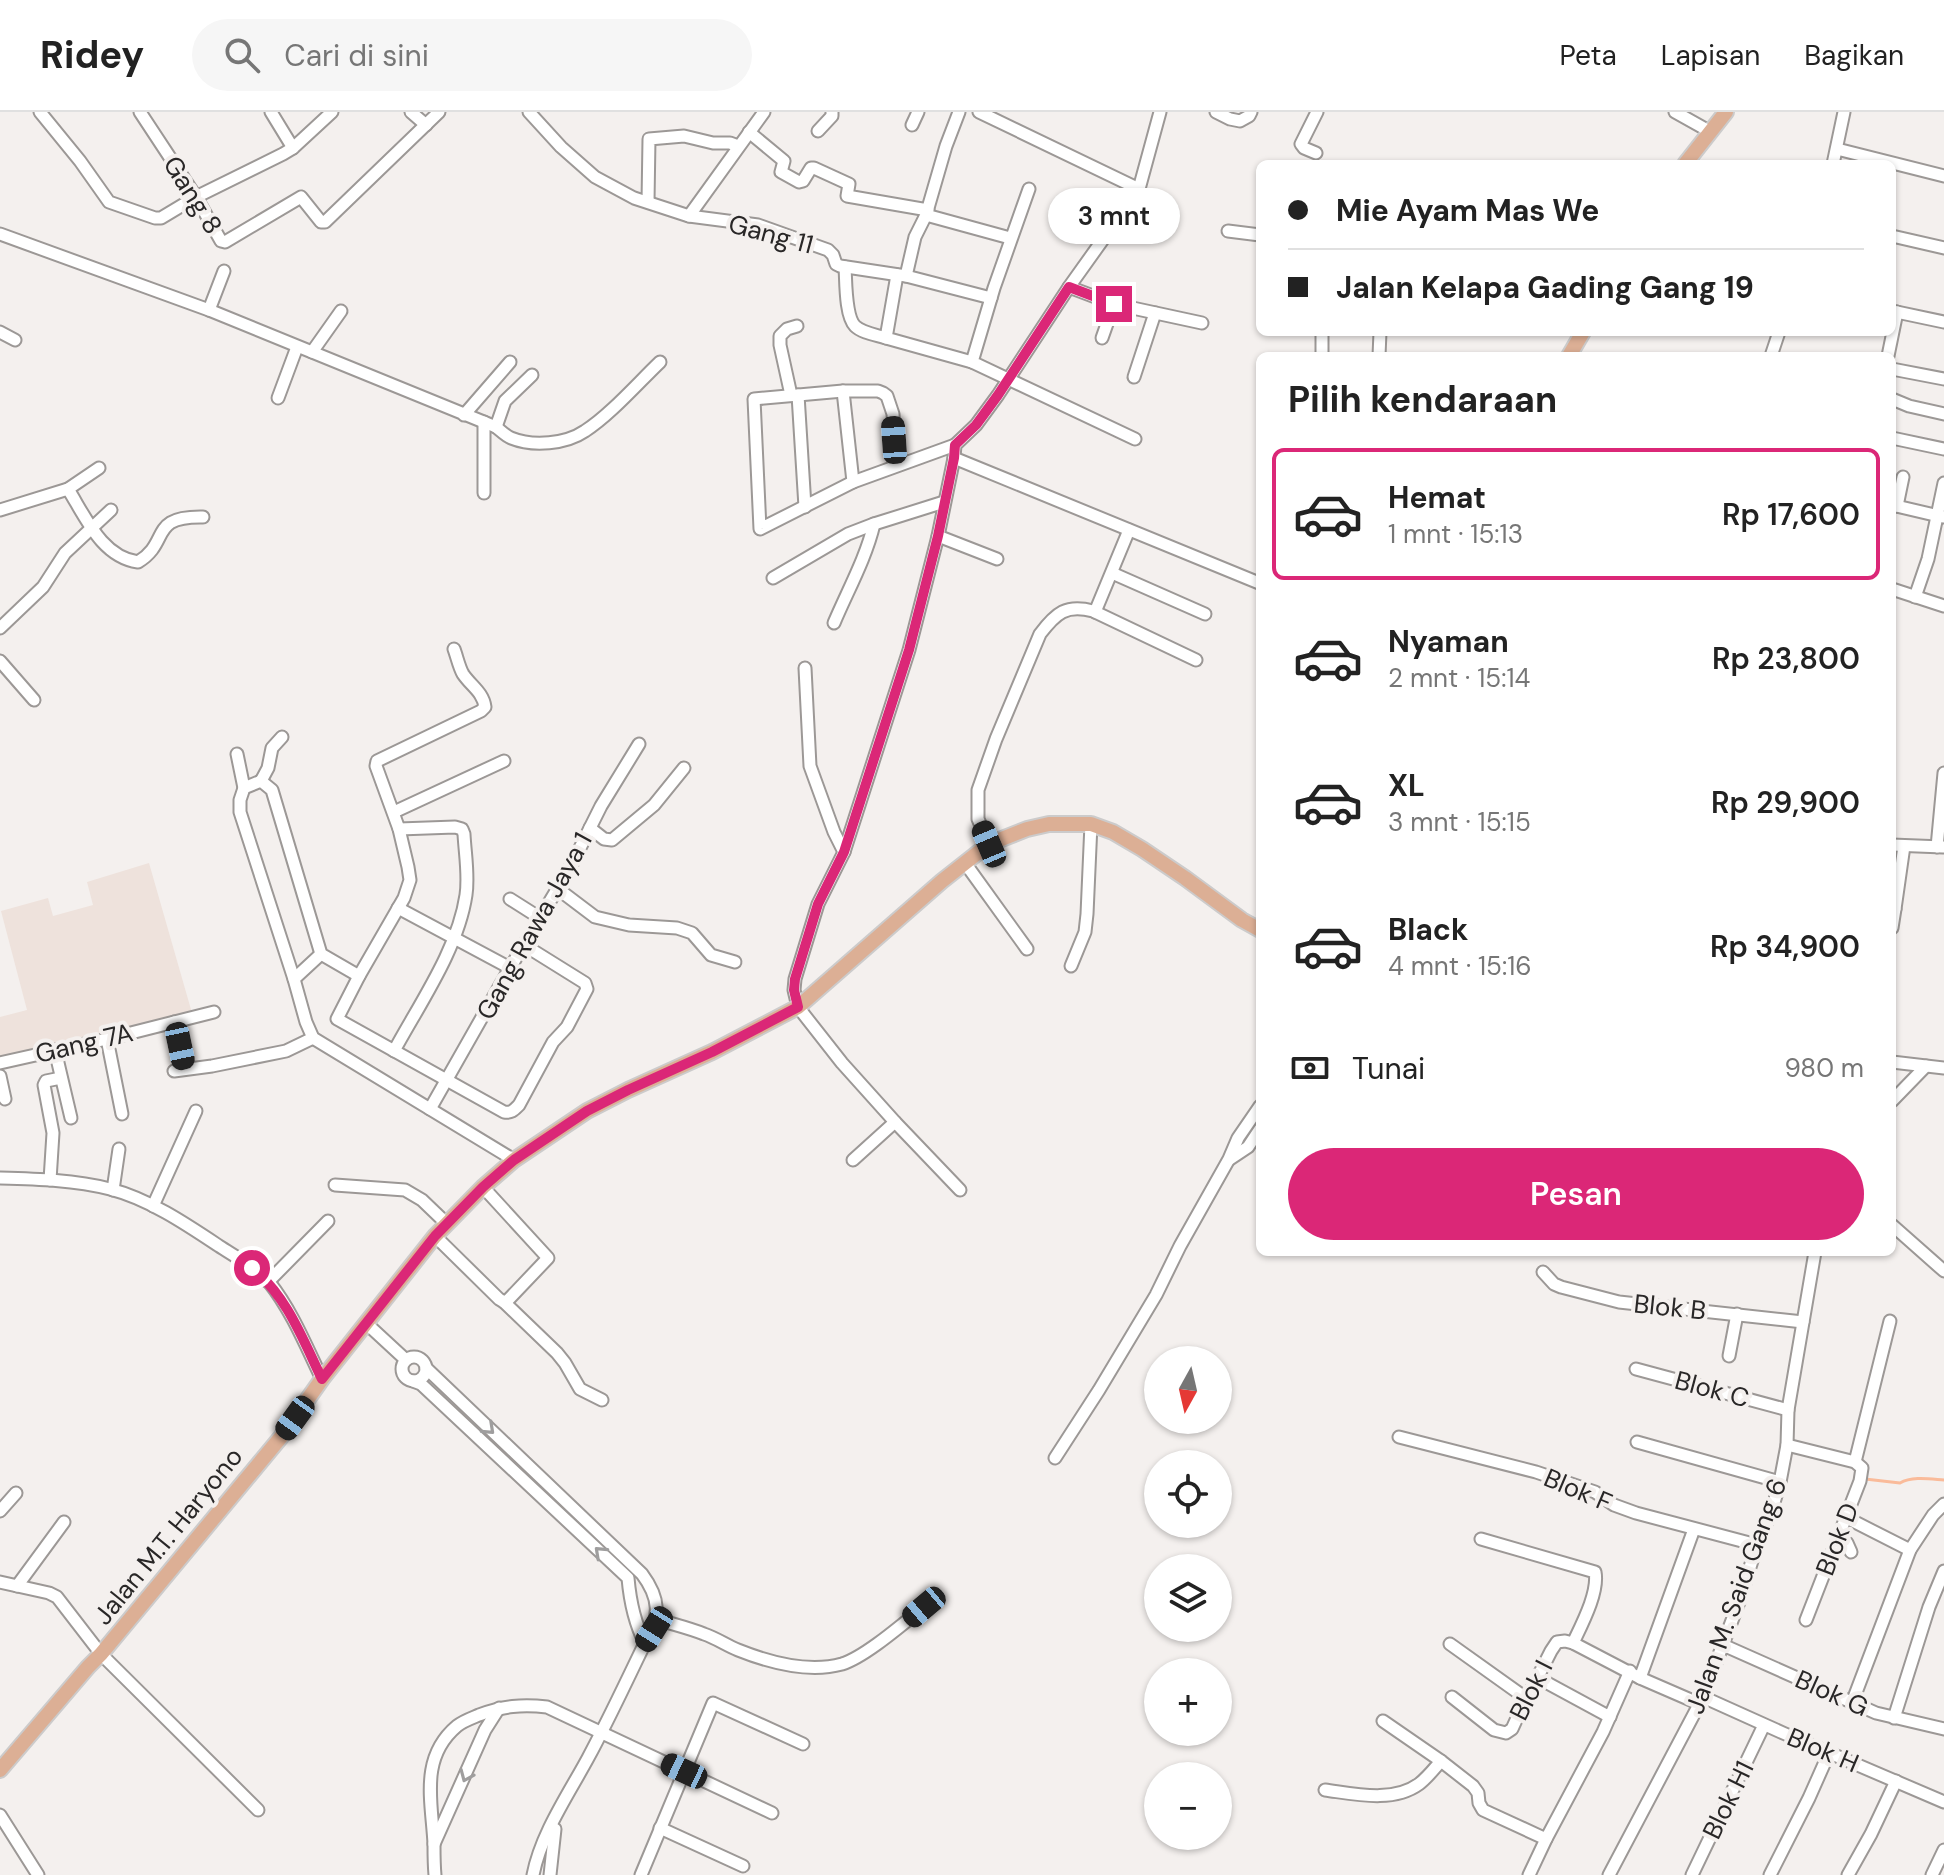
<!DOCTYPE html>
<html lang="id">
<meta charset="utf-8">
<style>
body{margin:0;font-family:"DM Sans",sans-serif;background:#f6f6f6;color:#222;height:100vh;display:flex;flex-direction:column;font-size:30px;white-space:nowrap}
*{box-sizing:border-box;margin:0}
p{font-size:26px;color:#767676}
.icon{flex:none;width:44px;height:44px;fill:none;stroke:currentColor;stroke-width:2;stroke-linecap:round;stroke-linejoin:round}
.map{position:relative;flex:1;overflow:hidden}
.panel{position:absolute;left:1256px;top:240px;width:640px;height:904px;display:flex;flex-direction:column;background:#fff;border-radius:12px;box-shadow:0 2px 6px #0004}
.panel>*{flex:none}
.banner{position:absolute;left:1256px;top:48px;width:640px;height:176px;border-radius:12px;box-shadow:0 2px 6px #0004;display:grid;align-content:center;height:176px;padding:0 32px;background:#fff}
.needle{width:52px;rotate:188deg}
.tools{position:absolute;left:1144px;top:1234px;display:grid;gap:16px}
.tools a{display:grid;place-items:center;width:88px;height:88px;border-radius:50%;background:#fff;box-shadow:0 2px 6px #0004;font-size:40px}
.end{position:absolute;width:36px;height:36px;margin:-18px;border:10px solid #db2777;background:#fff;box-shadow:0 0 0 4px #fff}
.from{border-radius:50%}
.bubble{position:absolute;height:56px;border-radius:28px;background:#fff;box-shadow:0 2px 6px #0004;font-size:26px;font-weight:600;line-height:56px;text-align:center}
.car{position:absolute;width:24px;height:48px;margin:-24px -12px;border-radius:10px;box-shadow:0 0 6px 2px #0007;background:linear-gradient(#222 24%,#8ab4d8 0 40%,#222 0 76%,#8ab4d8 0 86%,#222 0)}
.banner b{display:flex;align-items:center;gap:28px;height:76px;font-size:30px}
.banner b+b{border-top:2px solid #e0e0e0}
.banner i{width:20px;height:20px;background:#222}
ul{padding:0;list-style:none}
li{display:flex;align-items:center;gap:24px;height:132px;margin:0 16px 12px;padding:0 16px;border:4px solid transparent;border-radius:12px}
li div{flex:1}
li b{display:block;font-size:30px}
li em{font-style:normal;font-weight:600}
li.selected{border-color:#db2777}
li>.icon{width:72px;height:72px;stroke-width:1.5}
h2{padding:0 32px;font-size:36px;line-height:96px}
.pay{display:flex;align-items:center;gap:20px;height:88px;padding:0 32px;font-size:30px}
.pay p{margin-inline-start:auto}
.cta{display:flex;gap:16px;margin-top:auto;padding:16px 32px}
.cta a{flex:1;height:92px;border-radius:48px;background:#db2777;color:#fff;font-size:32px;font-weight:600;line-height:92px;text-align:center}
header{display:flex;align-items:center;gap:48px;box-sizing:border-box;height:112px;padding:0 40px;background:#fff;border-bottom:2px solid #e0e0e0}
header strong{font-size:38px}
nav{display:flex;gap:44px;margin-inline-start:auto;font-size:28px}
.search{width:560px;height:72px;background:#f6f6f6;display:flex;align-items:center;gap:20px;box-sizing:border-box;padding:0 28px;border-radius:44px;color:#767676;font-size:30px}
.map>svg:first-child{display:block}
</style>
<header>
<strong>Ridey</strong>
<div class="search"><svg class="icon" aria-label="search" viewBox="0 0 24 24"><circle cx="10" cy="10" r="6"/><path d="M15 15l6 6"/></svg>Cari di sini</div>
<nav><a>Peta</a><a>Lapisan</a><a>Bagikan</a></nav>
</header>
<div class="map">
<svg width="1944" height="1763" viewBox="0 0 1944 1763">
<rect width="100%" height="100%" fill="#f4f0ee"/>
<path fill="#eee2dc" d="M149,751L192,901L0,946V905L27,898L1,799L48,786L53,804L93,793L87,770Z"/>
<g fill="none" stroke-linecap="round" stroke-linejoin="round">
<path stroke="#fabb9a" stroke-width="3" d="M1865,1367L1900,1371C1912,1364 1930,1367 1944,1368"/>
<g stroke="#9c9896" stroke-width="15">
<g id="minor">
<path d="M40,0L80,49L109,90L155,106H161L196,85L283,42L293,36L332,0"/>
<path d="M140,0L196,85L221,129L225,130L301,85L321,110H325L439,0"/>
<path d="M271,0L293,36"/>
<path d="M411,0L426,13"/>
<path d="M529,0L561,35L595,65L634,86L689,104L758,113L828,138L833,143L836,152L840,154L906,164L991,186"/>
<path d="M979,0L1139,77"/>
<path d="M1216,0L1230,7L1240,9L1249,4L1251,0"/>
<path d="M1675,0L1709,19"/>
<path d="M912,13L918,0"/>
<path d="M818,19L832,4V0"/>
<path d="M749,20L784,49L781,60L799,70L803,69L811,56H814L849,72L847,84L928,98"/>
<path d="M1837,37L1944,64"/>
<path d="M1316,41L1304,36L1301,32L1317,0"/>
<path d="M1833,52L1844,0"/>
<path d="M1029,77L994,176L972,250L1135,327"/>
<path d="M648,90L649,27L684,24L713,31H730L738,34"/>
<path d="M926,103L1010,126"/>
<path d="M689,104L764,0"/>
<path d="M1228,119L1260,123"/>
<path d="M0,122L209,198L496,315C501,319 506,324 511,326C533,335 566,332 585,319C610,303 638,271 660,250"/>
<path d="M1892,124L1944,136"/>
<path d="M845,155C846,169 845,204 855,214C862,221 877,223 886,226"/>
<path d="M897,163L886,226L972,250"/>
<path d="M906,164L915,125L926,103L946,34L959,0"/>
<path d="M1069,175L1114,192L1202,211"/>
<path d="M209,198L224,159"/>
<path d="M1892,199L1944,210"/>
<path d="M0,220L15,228"/>
<path d="M1102,226L1114,192"/>
<path d="M312,240L341,199"/>
<path d="M1322,244V220"/>
<path d="M1379,244L1380,220"/>
<path d="M1771,244L1779,220"/>
<path d="M1888,244L1897,200"/>
<path d="M1892,257L1944,267"/>
<path d="M1134,265L1155,201"/>
<path d="M843,279L853,370"/>
<path d="M791,283L780,233V224L787,217L797,214"/>
<path d="M798,283L805,395"/>
<path d="M278,286L297,235"/>
<path d="M1892,287L1909,294L1944,302"/>
<path d="M464,303L510,250"/>
<path d="M484,310V381"/>
<path d="M496,315L505,289L532,263"/>
<path d="M1892,326L1944,337"/>
<path d="M954,346L1259,471"/>
<path d="M896,353L893,302L887,284L883,281L878,279H843L754,287L760,417L853,370L955,333"/>
<path d="M68,377C86,406 102,445 138,450C171,430 148,404 203,405"/>
<path d="M1892,393L1943,405"/>
<path d="M1897,394L1903,365"/>
<path d="M0,398L68,377L99,356"/>
<path d="M938,424L997,447"/>
<path d="M1112,461L1205,502"/>
<path d="M773,466L848,422L874,412L944,390"/>
<path d="M1892,477L1944,494"/>
<path d="M1915,485L1928,447L1944,371"/>
<path d="M1095,500L1129,418"/>
<path d="M834,511C848,478 866,446 874,412"/>
<path d="M0,516L43,475L65,441L111,398"/>
<path d="M454,537C457,545 459,555 463,562C471,574 483,580 485,595L481,599L377,649L376,654L399,717L408,755L410,768L404,786L359,864L337,907L504,1000C512,1001 514,998 519,993L553,930L567,915L587,877L585,871L524,833"/>
<path d="M0,549L34,588"/>
<path d="M805,556L810,654L834,720L844,740"/>
<path d="M237,642L244,676"/>
<path d="M261,669L268,656L272,636L282,625"/>
<path d="M394,700L504,649"/>
<path d="M590,716L604,727L612,728L654,693L684,656"/>
<path d="M989,732L978,707V678L996,627L1040,522C1056,501 1066,492 1093,499L1196,548"/>
<path d="M1892,733L1943,735"/>
<path d="M1937,735L1944,661"/>
<path d="M965,751L1027,837"/>
<path d="M558,777L595,805L629,813L677,816L692,821L711,843L735,850"/>
<path d="M510,787L540,806"/>
<path d="M398,796L510,856"/>
<path d="M1892,797H1895L1892,816"/>
<path d="M1895,797L1904,734"/>
<path d="M1071,854L1085,820L1087,802L1091,712"/>
<path d="M359,864L321,842L272,678L261,669L244,676L240,688V700L294,867L306,910L313,926L514,1048"/>
<path d="M294,867L321,842"/>
<path d="M174,910L185,957"/>
<path d="M107,927L122,1002"/>
<path d="M55,938L71,1006"/>
<path d="M394,939C420,891 458,837 466,783C469,763 465,742 464,722L462,717L455,715L399,717"/>
<path d="M1892,950L1944,956"/>
<path d="M0,951L107,927L214,900"/>
<path d="M174,959L212,954L286,939L313,926"/>
<path d="M0,964L5,987"/>
<path d="M1892,989L1926,954"/>
<path d="M430,997L510,856L571,754L601,694L639,632"/>
<path d="M1230,1047L1248,1035L1260,1017"/>
<path d="M853,1048L895,1010"/>
<path d="M0,1066C37,1067 75,1068 110,1077C149,1087 186,1112 219,1134C236,1145 255,1155 269,1170C292,1199 306,1234 322,1267"/>
<path d="M50,1068L53,1021L44,973L46,969L61,966"/>
<path d="M335,1073L405,1078L422,1088L447,1112"/>
<path d="M113,1078L119,1037"/>
<path d="M960,1078L895,1010L842,951L798,895L794,878L795,867L818,792L844,740L909,538L938,424L954,346L955,333L976,313L998,283L1069,175L1139,77L1160,0"/>
<path d="M153,1094L196,999"/>
<path d="M1892,1113L1944,1159"/>
<path d="M435,1124L499,1187L504,1190L508,1188L548,1146L483,1075"/>
<path d="M1543,1160L1554,1172L1561,1175L1619,1190L1803,1210"/>
<path d="M268,1170L328,1109"/>
<path d="M504,1190L557,1241L565,1251L580,1277L602,1288"/>
<path d="M367,1212L406,1248"/>
<path d="M1729,1244L1737,1202"/>
<circle cx="414" cy="1257" r="12"/>
<path d="M426,1256L642,1462C660,1486 661,1505 645,1531C626,1570 608,1609 588,1646C568,1683 541,1722 533,1763"/>
<path d="M1636,1257L1788,1298"/>
<path d="M413,1269L421,1272L628,1466C630,1489 634,1510 645,1531"/>
<path d="M1399,1325L1536,1360L1595,1380L1614,1393L1636,1401L1757,1433"/>
<path d="M1637,1330L1780,1370"/>
<path d="M1787,1333L1855,1350L1862,1356L1860,1369L1806,1508"/>
<path d="M1055,1346L1099,1278L1156,1183L1180,1134L1229,1047L1238,1026L1260,994"/>
<path d="M1855,1350L1890,1209"/>
<path d="M0,1399L16,1381"/>
<path d="M1845,1405L1910,1438L1852,1591"/>
<path d="M1837,1426L1847,1431L1851,1440"/>
<path d="M1481,1427L1595,1460C1599,1480 1582,1512 1573,1531"/>
<path d="M1910,1438L1933,1403L1944,1392"/>
<path d="M0,1470L49,1481L57,1485L101,1542L258,1698"/>
<path d="M17,1474L64,1410"/>
<path d="M656,1507C672,1512 689,1516 704,1522C716,1526 726,1533 738,1538C768,1550 809,1561 842,1552C865,1545 904,1511 924,1495"/>
<path d="M1450,1532L1527,1587"/>
<path d="M1723,1533L1876,1601L1944,1617"/>
<path d="M1538,1566L1610,1605"/>
<path d="M1640,1566L1694,1417"/>
<path d="M1452,1585L1494,1618L1506,1621L1512,1617L1517,1606L1551,1539L1557,1530L1565,1529L1573,1531L1640,1566L1700,1592"/>
<path d="M1703,1585L1783,1621L1944,1690"/>
<path d="M1894,1606L1929,1495L1944,1459"/>
<path d="M1383,1609L1441,1649L1473,1674L1478,1681L1479,1691L1483,1698L1546,1727L1603,1620L1630,1559"/>
<path d="M1325,1678C1355,1682 1393,1691 1419,1672C1427,1666 1434,1657 1441,1649"/>
<path d="M0,1703L38,1763"/>
<path d="M660,1716L743,1754"/>
<path d="M434,1732L485,1618L499,1596"/>
<path d="M435,1763C434,1753 434,1742 434,1732C432,1690 419,1646 457,1614C463,1609 472,1606 479,1603C503,1594 522,1592 547,1595L772,1701"/>
<path d="M550,1763L555,1717"/>
<path d="M641,1763L713,1591L803,1632"/>
<path d="M1529,1763L1546,1727"/>
<path d="M1609,1763L1703,1585L1739,1490L1757,1433L1771,1401L1780,1370L1787,1333L1788,1298L1815,1140"/>
<path d="M1692,1763L1764,1613"/>
<path d="M1770,1763L1809,1686L1829,1641"/>
<path d="M1848,1763L1871,1722L1896,1669"/>
<path d="M1932,1763L1944,1738"/>
</g>
</g>
<g stroke="#cccbcb" stroke-width="18">
<g id="major">
<path d="M1685,52L1726,0"/>
<path d="M1569,244L1583,220"/>
<path d="M0,1658L88,1555L101,1542L281,1325L322,1267L435,1124L483,1075L514,1048L587,999L628,978L712,940L798,895L942,769L989,732L1027,717L1049,712H1091L1113,720L1142,737L1185,766L1242,808L1260,818"/>
</g>
</g>
<use href="#minor" stroke="#fff" stroke-width="11"/>
<use href="#major" stroke="#dcaf95" stroke-width="14"/>
</g>
<defs><path id="oneway-chevron" d="M-2-3.5L2.5 0L-2 3.5" fill="none" stroke-width="1.6" stroke-linecap="round" stroke-linejoin="round" transform="scale(2)"/></defs>
<g stroke="#9f9e9e">
<use href="#oneway-chevron" transform="translate(489 1317) rotate(43)"/>
<use href="#oneway-chevron" transform="translate(600 1440) rotate(-137)"/>
<use href="#oneway-chevron" transform="translate(466 1664) rotate(113)"/>
</g>
<g fill="none" stroke-linecap="round" stroke-linejoin="round">
<path stroke="#db2777" stroke-width="10" d="M252,1156C287,1184 303,1228 322,1267L435,1124L483,1075L514,1048L587,999L628,978L712,940L798,895L794,878L795,867L818,792L844,740L909,538L938,424L954,346L955,333L976,313L998,283L1069,175L1114,192"/>
</g>
<g text-anchor="middle" stroke-width="8" stroke-linejoin="round" paint-order="stroke">
<g font-size="26" fill="#292727" stroke="#f4f0ee">
<text transform="translate(193 83) rotate(58)" y="9">Gang 8</text>
<text transform="translate(771 122) rotate(15)" y="9">Gang 11</text>
<text transform="translate(534 814) rotate(-61)" y="9">Gang Rawa Jaya 1</text>
<text transform="translate(84 931) rotate(-13)" y="9">Gang 7A</text>
<text transform="translate(1670 1195) rotate(6)" y="9">Blok B</text>
<text transform="translate(1712 1277) rotate(15)" y="9">Blok C</text>
<text transform="translate(1578 1378) rotate(23)" y="9">Blok F</text>
<text transform="translate(168 1424) rotate(-51)" y="9">Jalan M.T. Haryono</text>
<text transform="translate(1837 1427) rotate(-69)" y="9">Blok D</text>
<text transform="translate(1736 1484) rotate(-70)" y="9">Jalan M. Said Gang 6</text>
<text transform="translate(1531 1578) rotate(-63)" y="9">Blok I</text>
<text transform="translate(1832 1581) rotate(24)" y="9">Blok G</text>
<text transform="translate(1823 1638) rotate(23)" y="9">Blok H</text>
<text transform="translate(1728 1688) rotate(-64)" y="9">Blok H1</text>
</g>
</g>
</svg>
<div class="tools">
<a><svg class="needle" viewBox="-14 -14 28 28"><path d="M0-13l5 13h-10z" fill="#e53935"/><path d="M0 13l5-13h-10z" fill="#767676"/></svg></a>
<a><svg class="icon" aria-label="locate" viewBox="0 0 24 24"><circle cx="12" cy="12" r="6"/><path d="M12 2v4M12 18v4M2 12h4M18 12h4"/></svg></a>
<a><svg class="icon" aria-label="layers" viewBox="0 0 24 24"><path d="M12 4l9 5-9 5-9-5zM3 14l9 5 9-5"/></svg></a>
<a>+</a>
<a>−</a>
</div>
<i class="end from" style="left:252px;top:1156px"></i>
<i class="end" style="left:1114px;top:192px"></i>
<div class="bubble" style="left:1048px;top:76px;width:132px">3 mnt</div>
<i class="car" style="left:894px;top:328px;rotate:356deg"></i>
<i class="car" style="left:989px;top:732px;rotate:337deg"></i>
<i class="car" style="left:180px;top:934px;rotate:168deg"></i>
<i class="car" style="left:295px;top:1306px;rotate:216deg"></i>
<i class="car" style="left:924px;top:1495px;rotate:230deg"></i>
<i class="car" style="left:654px;top:1517px;rotate:212deg"></i>
<i class="car" style="left:684px;top:1659px;rotate:295deg"></i>
<div class="banner">
<b><i class="from"></i>Mie Ayam Mas We</b>
<b><i></i>Jalan Kelapa Gading Gang 19</b>
</div>
<section class="panel">
<h2>Pilih kendaraan</h2>
<ul>
<li class="selected"><svg class="icon" aria-label="car" viewBox="0 0 24 24"><path d="M5 17H2v-5l4-1 3-4h7l3 4 3 1v5h-3M9 17h6M6 11h13"/><circle cx="7" cy="17" r="2"/><circle cx="17" cy="17" r="2"/></svg><div><b>Hemat</b><p>1 mnt · 15:13</p></div><em>Rp 17,600</em></li>
<li><svg class="icon" aria-label="car" viewBox="0 0 24 24"><path d="M5 17H2v-5l4-1 3-4h7l3 4 3 1v5h-3M9 17h6M6 11h13"/><circle cx="7" cy="17" r="2"/><circle cx="17" cy="17" r="2"/></svg><div><b>Nyaman</b><p>2 mnt · 15:14</p></div><em>Rp 23,800</em></li>
<li><svg class="icon" aria-label="car" viewBox="0 0 24 24"><path d="M5 17H2v-5l4-1 3-4h7l3 4 3 1v5h-3M9 17h6M6 11h13"/><circle cx="7" cy="17" r="2"/><circle cx="17" cy="17" r="2"/></svg><div><b>XL</b><p>3 mnt · 15:15</p></div><em>Rp 29,900</em></li>
<li><svg class="icon" aria-label="car" viewBox="0 0 24 24"><path d="M5 17H2v-5l4-1 3-4h7l3 4 3 1v5h-3M9 17h6M6 11h13"/><circle cx="7" cy="17" r="2"/><circle cx="17" cy="17" r="2"/></svg><div><b>Black</b><p>4 mnt · 15:16</p></div><em>Rp 34,900</em></li>
</ul>
<div class="pay"><svg class="icon" aria-label="cash" viewBox="0 0 24 24"><path d="M3 7h18v10H3z"/><circle cx="12" cy="12" r="2"/></svg>Tunai<p>980 m</p></div>
<div class="cta"><a>Pesan</a></div>
</section>
</div>
